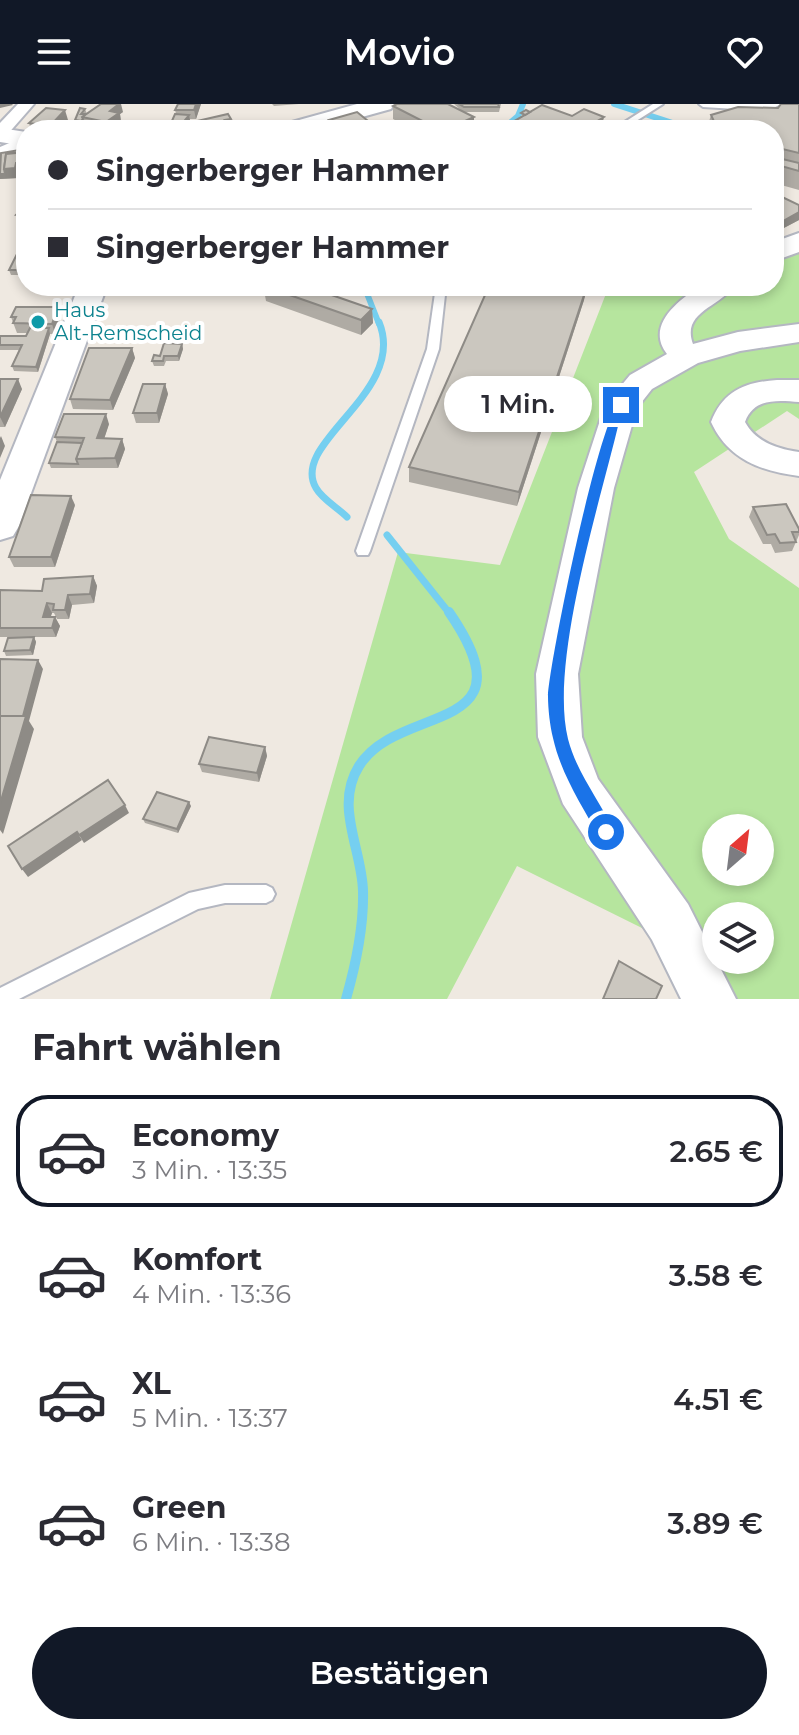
<!DOCTYPE html>
<html lang="de">
<meta charset="utf-8">
<style>
body{margin:0;font-family:Montserrat,sans-serif;background:#f7f7f7;color:#2b2b33;height:100vh;display:flex;flex-direction:column;font-size:30px;white-space:nowrap}
*{box-sizing:border-box;margin:0}
p{font-size:26px;color:#7c7c81}
.icon{flex:none;width:44px;height:44px;fill:none;stroke:currentColor;stroke-width:2;stroke-linecap:round;stroke-linejoin:round}
.map{position:relative;height:895px;overflow:hidden}
.side{display:flex;flex-direction:column;background:#fff;flex:1}
.side>*{flex:none}
.top-card{position:absolute;left:16px;top:16px;width:768px;height:176px;border-radius:32px;box-shadow:0 4px 12px #0003;display:grid;align-content:center;height:176px;padding:0 32px;background:#fff}
.needle{width:52px;rotate:28deg}
.controls{position:absolute;left:702px;top:710px;display:grid;gap:16px}
.controls a{display:grid;place-items:center;width:72px;height:72px;border-radius:50%;background:#fff;box-shadow:0 4px 12px #0003;font-size:40px}
.end{position:absolute;width:36px;height:36px;margin:-18px;border:10px solid #1a73e8;background:#fff;box-shadow:0 0 0 4px #fff}
.from{border-radius:50%}
.bubble{position:absolute;height:56px;border-radius:28px;background:#fff;box-shadow:0 4px 12px #0003;font-size:26px;font-weight:600;line-height:56px;text-align:center}
.top-card b{display:flex;align-items:center;gap:28px;height:76px;font-size:30px}
.top-card b+b{border-top:2px solid #e1e1e2}
.top-card i{width:20px;height:20px;background:#2b2b33}
ul{padding:0;list-style:none}
li{display:flex;align-items:center;gap:24px;height:112px;margin:0 16px 12px;padding:0 16px;border:4px solid transparent;border-radius:32px}
li div{flex:1}
li b{display:block;font-size:30px}
li em{font-style:normal;font-weight:600}
li.active{border-color:#111827}
li>.icon{width:72px;height:72px;stroke-width:1.5}
h2{padding:0 32px;font-size:36px;line-height:96px}
.primary-button{display:flex;gap:16px;margin-top:auto;padding:16px 32px}
.primary-button a{flex:1;height:92px;border-radius:48px;background:#111827;color:#fff;font-size:32px;font-weight:600;line-height:92px;text-align:center}
header{display:flex;justify-content:space-between;align-items:center;height:104px;padding:0 32px;background:#111827;color:#fff;font-size:36px;font-weight:600}
.map>svg:first-child{display:block}
</style>
<header><svg class="icon" aria-label="menu" viewBox="0 0 24 24"><path d="M4 6h16M4 12h16M4 18h16"/></svg>Movio<svg class="icon" aria-label="heart" viewBox="0 0 24 24"><path d="M12 20l-8-8c-3-5 5-10 8-4 3-6 11-1 8 4z"/></svg></header>
<div class="map">
<svg width="799" height="895" viewBox="0 0 799 895">
<rect width="100%" height="100%" fill="#efe9e1"/>
<path fill="#b6e59e" fill-rule="evenodd" d="M774,137L799,141V315L787,307L694,368L729,435L799,484V895H734L652,829L517,762L447,895H270L398,448L500,461L609,182H774ZM716,724H760V768H716ZM716,812H760V856H716Z"/>
<g fill="none" stroke-linecap="round" stroke-linejoin="round">
<g stroke="#75cff0" stroke-width="6">
<path d="M614,0L691,25"/>
<path d="M502,26L518,12L523,0"/>
<path d="M364,182L379,220"/>
</g>
<g stroke="#75cff0" stroke-width="7">
<path d="M347,413C338,404 322,395 316,384C289,338 408,289 379,218"/>
<path d="M387,431L450,510"/>
</g>
<path stroke="#75cff0" stroke-width="10" d="M346,895C356,860 364,824 363,787C362,745 334,702 359,662C399,598 535,633 449,508"/>
<g stroke="#b4b7c1" stroke-width="4">
<g id="lane">
<path d="M653,0H663L622,26H612Z"/>
<path d="M699,0H781L768,7L703,3Z"/>
<path d="M436,182H446L439,245L370,447L368,451H358L356,447L427,245Z"/>
<path d="M225,781H266L272,784L275,790L272,796L266,799H225L198,805L19,895H0V884L189,789Z"/>
</g>
</g>
<g stroke="#b4b7c1" stroke-width="4">
<g id="street">
<path d="M18,0H34L6,32L0,34V19Z"/>
<path d="M26,32V43L0,54V43Z"/>
</g>
</g>
<g stroke="#b4b7c1" stroke-width="4">
<g id="secondary">
<path d="M357,0H394L391,5L315,26H277L281,21Z"/>
<path d="M0,24L26,28V42L0,38Z"/>
<path d="M799,129V148L774,157V138Z"/>
<path d="M79,182H107L19,422L13,432L0,436V376Z"/>
<path d="M701,182H734C720,203 681,208 693,240L738,228L799,220V238L740,247L698,259L652,285L637,304L614,384L578,570L582,633L598,675L688,800L736,895H681L652,836L563,700L538,633L536,570L578,384L605,301L630,271L667,250C645,222 678,196 701,182Z"/>
<path d="M777,276H799V298C777,296 754,294 745,318C756,338 777,345 799,348V372C760,367 728,355 711,318C723,287 745,278 777,276Z"/>
</g>
</g>
<use href="#lane" fill="#fff" fill-rule="evenodd"/>
<use href="#street" fill="#fff" fill-rule="evenodd"/>
<use href="#secondary" fill="#fff" fill-rule="evenodd"/>
</g>
<g fill="#afaba4">
<path d="M178,0H201L196,15H190L182,26H156L172,23L171,19L176,10L175,6Z"/>
<path d="M272,0H299L274,2Z"/>
<path d="M454,0H501L499,8H464L474,13V26H414L393,15V2L463,8Z"/>
<path d="M799,0V86L774,79V26H708L707,24L711,11L778,4Z"/>
<path d="M85,5L87,10L123,8L120,10L121,18L110,26H102L85,22L84,20L83,21L76,20L75,16Z"/>
<path d="M231,15L232,24L230,25V26H198L197,17Z"/>
<path d="M68,16L58,26H31L29,19Z"/>
<path d="M329,16L373,21V26H331Z"/>
<path d="M26,45V75H24L22,68L19,69L18,74L0,75V54Z"/>
<path d="M774,95L799,101V116L780,126L774,123Z"/>
<path d="M26,103V117L17,116L16,111Z"/>
<path d="M26,138V171H11L9,166Z"/>
<path d="M252,182H341V185L334,192L372,205L373,219L361,231L266,197L264,186Z"/>
<path d="M587,182L584,196L517,402L409,378V363Z"/>
<path d="M58,203L61,213L55,230H50L38,268L14,267L12,262L19,246H0V232H26L27,229H17L11,213Z"/>
<path d="M182,240L183,245L179,257H166L164,262H154L152,257Z"/>
<path d="M132,244L135,254L113,306L73,305L70,295Z"/>
<path d="M0,275L22,285L5,323H0Z"/>
<path d="M165,280L168,290L159,319H136L133,309Z"/>
<path d="M109,320L104,335H122L125,345L118,364H51L49,359L57,338L55,333Z"/>
<path d="M75,401L55,463H14L9,453Z"/>
<path d="M753,403L799,425V431L792,447L775,449L771,440H763L749,413Z"/>
<path d="M93,472L97,482L94,499L72,501L69,515H57L54,509H52L50,513H55L60,522L56,533H0V486L42,487Z"/>
<path d="M34,533L36,538L33,551L6,552L4,547Z"/>
<path d="M265,643L267,652L259,678L202,668L199,660Z"/>
<path d="M191,702L178,729L145,719L143,715Z"/>
</g>
<g fill="#8e8b86">
<path d="M0,0H12L13,1L0,4Z"/>
<path d="M119,0H121L123,8L120,10L121,18L110,26H108L106,18L110,7Z"/>
<path d="M196,0H201L196,15L194,6Z"/>
<path d="M65,6L68,16L58,26H51L50,22Z"/>
<path d="M189,11L190,16L182,26L181,21Z"/>
<path d="M474,13V26H445Z"/>
<path d="M604,13L601,26H582Z"/>
<path d="M231,15L232,24L230,25V26H207Z"/>
<path d="M373,21V26H354Z"/>
<path d="M16,59L19,69L18,74L0,75V70L4,65Z"/>
<path d="M799,108V116L780,126L783,117Z"/>
<path d="M329,182H341V185L324,202L323,188Z"/>
<path d="M587,182L584,196L517,402L519,388Z"/>
<path d="M58,203L61,213L55,230L52,220Z"/>
<path d="M372,205L373,219L361,231V216Z"/>
<path d="M49,224L50,230L38,268L36,263Z"/>
<path d="M182,240L183,245L179,257L178,252Z"/>
<path d="M132,244L135,254L113,306L110,296Z"/>
<path d="M18,275L22,285L5,323L0,313Z"/>
<path d="M165,280L168,290L159,319L157,309Z"/>
<path d="M106,310L109,320L101,344L97,334Z"/>
<path d="M1,332L5,342L0,354V334Z"/>
<path d="M122,335L125,345L118,364L115,354Z"/>
<path d="M71,392L75,401L55,463L51,453Z"/>
<path d="M93,472L97,482L94,499L90,490Z"/>
<path d="M68,491L72,501L69,515L65,506Z"/>
<path d="M47,499L52,509L48,522L43,513Z"/>
<path d="M55,513L60,522L56,533L52,524Z"/>
<path d="M34,533L36,538L33,551L30,546Z"/>
<path d="M38,556L43,565L29,617L34,625L3,730L0,726V700Z"/>
<path d="M265,643L267,652L259,678L257,669Z"/>
<path d="M189,698L191,702L178,729L177,725Z"/>
<path d="M125,701L129,709L84,739L79,731Z"/>
<path d="M77,728L82,736L28,773L22,765Z"/>
</g>
<g fill="#cbc7bf" stroke="#8e8b86" stroke-width="2">
<path d="M101,0H119L110,7L119,9L106,18L82,13Z"/>
<path d="M178,0H196L194,6H175Z"/>
<path d="M397,0H448L474,13L445,26H440L393,2Z"/>
<path d="M459,0H498L499,3H464Z"/>
<path d="M781,0H799V49L774,43V26H718L711,11L738,3L778,4Z"/>
<path d="M542,1L572,12L584,5L604,13L582,26H499Z"/>
<path d="M46,4L65,6L50,22L29,19Z"/>
<path d="M80,4L85,5L81,10H86L82,13L83,15L81,17L75,16Z"/>
<path d="M526,6L530,8L525,11L521,9Z"/>
<path d="M357,8L373,21L354,26H342L329,16Z"/>
<path d="M175,10L189,11L181,21L171,19Z"/>
<path d="M228,10L231,15L225,16L229,20L207,26L197,17Z"/>
<path d="M316,20L324,26H294Z"/>
<path d="M160,23H178L174,26H156Z"/>
<path d="M26,45V48L6,50L4,65L5,70H0L1,49Z"/>
<path d="M26,48V65H21L22,59H16L15,64L4,65L6,50Z"/>
<path d="M774,53L799,59V67L774,60Z"/>
<path d="M780,92L799,101V108L783,117L774,112V95Z"/>
<path d="M24,103H26V113L16,111Z"/>
<path d="M23,138H26V166H9Z"/>
<path d="M264,182H329L323,188L372,205L361,216Z"/>
<path d="M489,182H587L519,388L409,363Z"/>
<path d="M16,203H58L52,220L13,219L16,213H11Z"/>
<path d="M30,224H49L36,263L12,262L22,241H0V232H26Z"/>
<path d="M164,239L182,240L178,252H164L163,257H152L154,251L160,252Z"/>
<path d="M89,244H132L110,296L70,295Z"/>
<path d="M0,275H18L0,313Z"/>
<path d="M143,280H165L157,309H133Z"/>
<path d="M64,310H106L97,334L122,335L115,354L76,355L84,334L55,333Z"/>
<path d="M57,338L82,339L76,355L78,360L49,359Z"/>
<path d="M31,391L71,392L51,453H9Z"/>
<path d="M786,400L799,425V428H792L796,438L780,439L775,430L767,431L753,403Z"/>
<path d="M93,472L90,490L68,491L65,506H53L54,500L47,499L43,513H55L52,524H0V486L42,487L44,475Z"/>
<path d="M34,533L30,546L4,547L8,534Z"/>
<path d="M0,555L38,556L23,612H0Z"/>
<path d="M0,612H26L0,700Z"/>
<path d="M209,633L265,643L257,669L199,660Z"/>
<path d="M108,676L125,701L79,731L77,728L22,765L8,742Z"/>
<path d="M157,688L189,698L177,725L143,715Z"/>
<path d="M619,857L662,882L656,895H603Z"/>
</g>
<path fill="#1a73e8" d="M621,297L627,301L619,318C600,399 549,558 568,635C577,670 600,696 614,728L606,736L600,734C582,702 561,670 553,634C550,622 548,605 548,592C550,555 600,309 621,297Z"/>
<circle fill="#0f9aa8" stroke="#fff" stroke-width="3" cx="38" cy="218" r="8"/>
<g text-anchor="middle" stroke-width="8" stroke-linejoin="round" paint-order="stroke">
<g font-size="20" fill="#0d838f" stroke="#fff" text-anchor="start">
<text x="54" y="213">Haus<tspan x="54" dy="23">Alt-Remscheid</tspan></text>
</g>
</g>
</svg>
<div class="controls">
<a><svg class="needle" viewBox="-14 -14 28 28"><path d="M0-13l5 13h-10z" fill="#e53935"/><path d="M0 13l5-13h-10z" fill="#7c7c81"/></svg></a>
<a><svg class="icon" aria-label="layers" viewBox="0 0 24 24"><path d="M12 4l9 5-9 5-9-5zM3 14l9 5 9-5"/></svg></a>
</div>
<i class="end from" style="left:606px;top:728px"></i>
<i class="end" style="left:621px;top:301px"></i>
<div class="bubble" style="left:444px;top:272px;width:148px">1 Min.</div>
<div class="top-card">
<b><i class="from"></i>Singerberger Hammer</b>
<b><i></i>Singerberger Hammer</b>
</div>
</div>
<section class="side">
<h2>Fahrt wählen</h2>
<ul>
<li class="active"><svg class="icon" aria-label="car" viewBox="0 0 24 24"><path d="M5 17H2v-5l4-1 3-4h7l3 4 3 1v5h-3M9 17h6M6 11h13"/><circle cx="7" cy="17" r="2"/><circle cx="17" cy="17" r="2"/></svg><div><b>Economy</b><p>3 Min. · 13:35</p></div><em>2.65 €</em></li>
<li><svg class="icon" aria-label="car" viewBox="0 0 24 24"><path d="M5 17H2v-5l4-1 3-4h7l3 4 3 1v5h-3M9 17h6M6 11h13"/><circle cx="7" cy="17" r="2"/><circle cx="17" cy="17" r="2"/></svg><div><b>Komfort</b><p>4 Min. · 13:36</p></div><em>3.58 €</em></li>
<li><svg class="icon" aria-label="car" viewBox="0 0 24 24"><path d="M5 17H2v-5l4-1 3-4h7l3 4 3 1v5h-3M9 17h6M6 11h13"/><circle cx="7" cy="17" r="2"/><circle cx="17" cy="17" r="2"/></svg><div><b>XL</b><p>5 Min. · 13:37</p></div><em>4.51 €</em></li>
<li><svg class="icon" aria-label="car" viewBox="0 0 24 24"><path d="M5 17H2v-5l4-1 3-4h7l3 4 3 1v5h-3M9 17h6M6 11h13"/><circle cx="7" cy="17" r="2"/><circle cx="17" cy="17" r="2"/></svg><div><b>Green</b><p>6 Min. · 13:38</p></div><em>3.89 €</em></li>
</ul>
<div class="primary-button"><a>Bestätigen</a></div>
</section>
